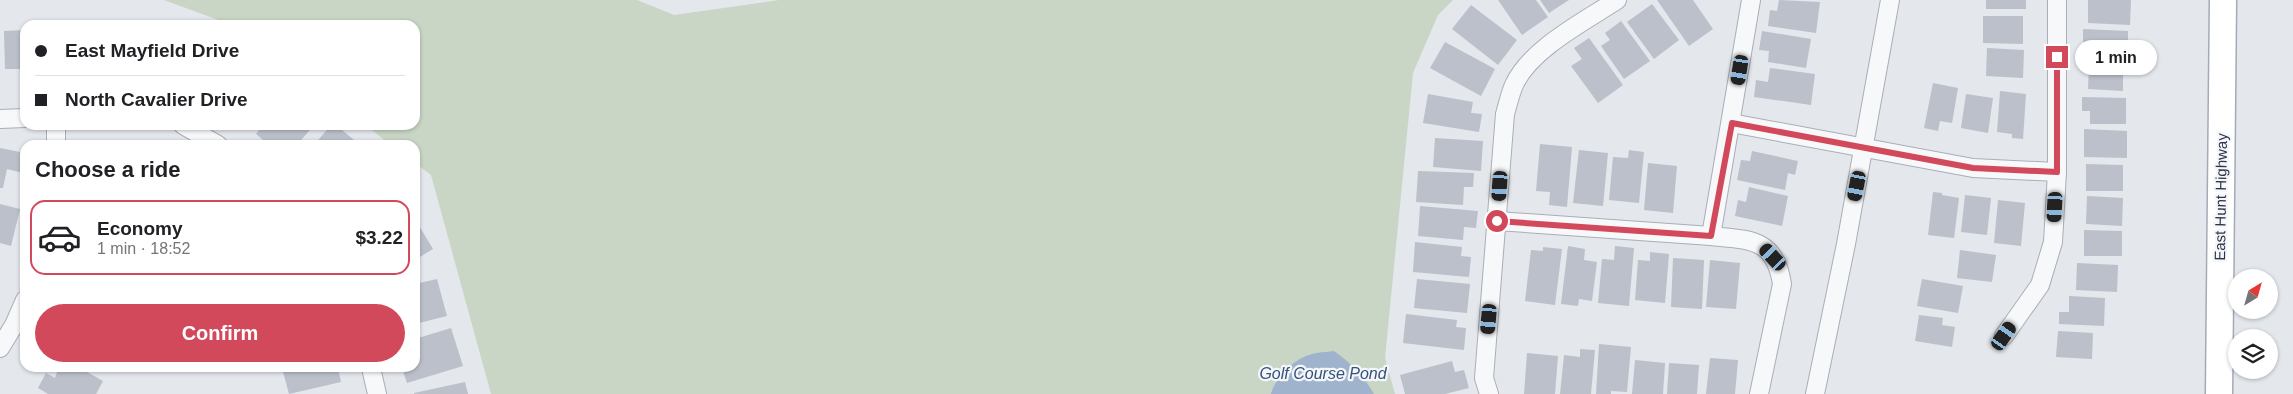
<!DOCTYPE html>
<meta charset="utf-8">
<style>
body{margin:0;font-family:Helvetica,sans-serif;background:#f2f2f2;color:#202124;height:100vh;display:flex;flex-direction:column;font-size:19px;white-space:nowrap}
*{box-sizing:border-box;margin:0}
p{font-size:16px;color:#757577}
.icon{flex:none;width:28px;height:28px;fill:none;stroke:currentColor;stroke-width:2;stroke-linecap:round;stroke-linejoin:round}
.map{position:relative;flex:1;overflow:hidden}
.drawer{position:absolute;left:20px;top:140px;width:400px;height:232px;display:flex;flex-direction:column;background:#fff;border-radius:15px;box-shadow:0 1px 4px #0004}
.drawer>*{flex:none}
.banner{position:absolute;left:20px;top:20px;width:400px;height:110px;border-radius:15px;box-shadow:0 1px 4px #0004;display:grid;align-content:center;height:110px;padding:0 15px;background:#fff}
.needle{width:32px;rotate:37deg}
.controls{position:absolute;left:2228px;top:269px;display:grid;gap:10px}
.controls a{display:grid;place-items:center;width:50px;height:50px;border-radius:50%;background:#fff;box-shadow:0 1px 4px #0004;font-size:25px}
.end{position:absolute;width:22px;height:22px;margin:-11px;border:6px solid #d1495b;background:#fff;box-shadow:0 0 0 2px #fff}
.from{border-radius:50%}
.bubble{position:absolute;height:35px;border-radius:18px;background:#fff;box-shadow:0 1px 4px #0004;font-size:16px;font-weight:700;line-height:35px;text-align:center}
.car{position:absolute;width:15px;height:30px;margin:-15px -8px;border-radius:6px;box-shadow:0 0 4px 1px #0007;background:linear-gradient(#222 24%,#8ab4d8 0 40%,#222 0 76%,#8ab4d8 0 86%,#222 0)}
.banner b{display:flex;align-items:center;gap:18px;height:48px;font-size:19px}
.banner b+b{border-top:1px solid #e0e0e0}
.banner i{width:12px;height:12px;background:#202124}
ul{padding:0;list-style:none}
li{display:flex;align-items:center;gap:15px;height:75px;margin:0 10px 8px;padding:0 5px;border:2px solid transparent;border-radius:15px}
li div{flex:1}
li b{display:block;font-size:19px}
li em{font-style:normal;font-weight:700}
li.on{border-color:#d1495b}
li>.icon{width:45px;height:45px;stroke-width:1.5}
h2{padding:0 15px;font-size:22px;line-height:60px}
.button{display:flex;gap:10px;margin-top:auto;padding:10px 15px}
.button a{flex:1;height:58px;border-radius:30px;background:#d1495b;color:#fff;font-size:20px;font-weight:700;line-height:58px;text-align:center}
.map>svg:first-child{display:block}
</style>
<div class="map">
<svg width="2293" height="394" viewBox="0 0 2293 394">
<rect width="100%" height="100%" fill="#e4e7ec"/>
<path fill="#c9d6c5" d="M164,0H637L674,15L779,0H1453L1438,15L1413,73L1385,358L1395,394H491L431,175L415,163V145H391L365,125H415V25H232Z"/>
<path fill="#9fb4cc" d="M1334,351C1351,363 1364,376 1374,394H1271C1275,378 1293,360 1309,355C1317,352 1326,352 1334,351Z"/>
<g fill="#bbc0ca">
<path d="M1498,0H1536L1548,17L1522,35Z"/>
<path d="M1540,0H1569L1549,13Z"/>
<path d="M1657,0H1693L1713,29L1689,46Z"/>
<path d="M1779,0L1820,2L1816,33L1768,26L1770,10L1777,11Z"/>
<rect x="1986" y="0" width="40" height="9"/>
<path d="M2088,0H2131L2130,25L2088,23Z"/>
<path d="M1652,4L1679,40L1654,59L1627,22Z"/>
<path d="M1471,5L1517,40L1498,65L1452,29Z"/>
<path d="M1983,16H2023V44L1983,43Z"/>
<path d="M1621,21L1650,61L1624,79L1601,46L1610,40L1605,33Z"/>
<path d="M2083,29L2128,31V58L2090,57V43L2083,42Z"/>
<path d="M25,30V69H5L4,31Z"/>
<path d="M1762,31L1811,39L1806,68L1768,62L1769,51L1759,50Z"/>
<path d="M1589,38L1623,85L1598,103L1571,66L1582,59L1574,48Z"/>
<path d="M1445,42L1495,69L1481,96L1430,68Z"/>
<path d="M1987,48L2024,50L2023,78L1986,76Z"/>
<path d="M2089,63L2123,65V91L2088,89Z"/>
<path d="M1770,68L1815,74L1811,105L1754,97L1756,80L1768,82Z"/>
<path d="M1933,83L1958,88L1952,123L1940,121L1938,131L1924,128Z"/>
<path d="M2000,91L2026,94L2023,139L2012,138V134L1997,132Z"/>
<path d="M1428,94L1473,102L1471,113L1482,114L1479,132L1423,123Z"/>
<path d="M1966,94L1993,98L1988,133L1961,128Z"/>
<path d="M2082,97L2126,98V124H2090V111H2082Z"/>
<path d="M263,125H314L297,145H269L256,134Z"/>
<path d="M331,125H336L360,145H314Z"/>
<path d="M2084,129L2127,131V158L2084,157Z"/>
<path d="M1435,138L1483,141L1481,171L1433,167Z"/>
<path d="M90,142L122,143V145H90Z"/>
<path d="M1540,144L1572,147L1567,207L1549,205L1550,192L1536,191Z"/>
<path d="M0,148L25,153L23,173L7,169L3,188H0Z"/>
<path d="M1579,150L1608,153L1603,206L1573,203Z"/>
<path d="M1629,150L1644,152L1639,203L1609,200L1613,157L1628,158Z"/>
<path d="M1752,151L1798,161L1795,175L1788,173L1785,190L1737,180L1741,160L1750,161Z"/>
<path d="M1648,163L1677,166L1673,213L1644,210Z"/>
<path d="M2086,164L2123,165V191H2086Z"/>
<path d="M1418,171L1474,173L1473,187H1464L1463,205L1416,202Z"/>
<path d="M1749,187L1788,196L1782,226L1735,216L1738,200L1746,202Z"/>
<path d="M1933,192L1942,193V195L1959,198L1954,238L1928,235Z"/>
<path d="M1965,195L1991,198L1987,235L1961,232Z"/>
<path d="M2087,196L2123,198L2122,226L2086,224Z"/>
<path d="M1998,200L2025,203L2021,246L1994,243Z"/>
<path d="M0,204L20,209L11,246L0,243Z"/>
<path d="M1420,206L1478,211L1476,228L1464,227L1463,240L1418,236Z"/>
<path d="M415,219L433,249L415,260Z"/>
<path d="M2084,230L2122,231V256H2084Z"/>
<path d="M1415,242L1462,247L1461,256L1471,257L1469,277L1413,272Z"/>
<path d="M1568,246L1585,249L1584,260L1597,262L1592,301L1579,299L1578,306L1561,304Z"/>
<path d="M1615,246L1634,248L1629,306L1598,303L1602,259L1614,260Z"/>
<path d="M1543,247L1562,249L1555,305L1525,301L1531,250L1543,251Z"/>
<path d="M1960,250L1996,255L1992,282L1957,278Z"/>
<path d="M1650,252L1669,254L1665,303L1635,300L1638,260L1650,261Z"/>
<path d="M1673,258L1704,260L1702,309L1671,307Z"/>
<path d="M1710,260L1740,263L1736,309L1706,307Z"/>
<path d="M2077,263L2118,265L2117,292L2076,290Z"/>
<path d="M437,279L447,316L415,324V284Z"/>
<path d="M1417,279L1470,284L1467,313L1414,308Z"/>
<path d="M1922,279L1963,286L1958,313L1917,306Z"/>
<path d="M2069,296L2105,298L2104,326L2059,324V312H2069Z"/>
<path d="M1406,314L1457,320L1456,327L1466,328L1464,350L1403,343Z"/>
<path d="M1919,315L1943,318L1942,325L1955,327L1952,347L1915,341Z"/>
<path d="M451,328L463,366L407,383L402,368H415V357L419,356L415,339Z"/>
<path d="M2058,331L2093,333L2092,359L2056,357Z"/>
<path d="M1599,344L1631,347L1627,392L1611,391V394H1596Z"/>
<path d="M1580,349L1595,350L1591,394H1560L1564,355L1580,357Z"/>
<path d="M1527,353L1558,356L1555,394H1524Z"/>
<path d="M1710,358L1738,360L1735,394H1706Z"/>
<path d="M1635,360L1665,363L1663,394H1632Z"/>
<path d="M1452,361L1455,372L1464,370L1469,388L1445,394H1405L1400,375Z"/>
<path d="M1669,363L1699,365L1697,394H1667Z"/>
<path d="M48,368H80L103,381L96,394H48L38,388L46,373L55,378L57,372Z"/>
<path d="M282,368H338L341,382L289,394Z"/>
<path d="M465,382L468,394H414V393Z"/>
</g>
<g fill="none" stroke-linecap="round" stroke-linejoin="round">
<g stroke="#a9aeb7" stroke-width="20">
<g id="minor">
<path d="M1751,0L1711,236C1750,240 1775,238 1782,284L1759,394"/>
<path d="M0,119L25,118"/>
<path d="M1731,123L1973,168L2057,172"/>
<path d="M183,125L218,145"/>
<path d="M56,145V125"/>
<path d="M1497,221L1711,236"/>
<path d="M2004,336L2040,285L2053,242L2057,172V0"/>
<path d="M0,348L14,325L25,300"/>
<path d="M371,368L377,394"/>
<path d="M1489,394L1484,378L1505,114C1508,104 1510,94 1514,85C1530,49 1585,21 1617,0"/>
<path d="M1815,394L1846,244L1890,0"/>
</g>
</g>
<g stroke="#a3abb8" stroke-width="29">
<path id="primary" d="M2219,394L2223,0"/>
</g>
<use href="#minor" stroke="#f7f8fa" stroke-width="18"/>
<use href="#primary" stroke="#fff" stroke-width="26"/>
</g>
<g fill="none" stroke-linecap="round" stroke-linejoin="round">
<path stroke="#d1495b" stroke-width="6" d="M1497,221L1711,236L1732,123L1973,168L2057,172V57"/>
</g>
<g text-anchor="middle" stroke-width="4.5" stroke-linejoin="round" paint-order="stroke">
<g font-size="15" fill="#2b3445" stroke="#f4f6f9">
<text transform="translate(2221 197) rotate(-89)" y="5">East Hunt Highway</text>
</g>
<g font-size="16" font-style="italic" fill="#34527a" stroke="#f4f6f9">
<text x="1323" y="379">Golf Course Pond</text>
</g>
</g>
</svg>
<div class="controls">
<a><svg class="needle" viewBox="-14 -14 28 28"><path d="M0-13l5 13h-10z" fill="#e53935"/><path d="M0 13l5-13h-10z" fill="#757577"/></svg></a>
<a><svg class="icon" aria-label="layers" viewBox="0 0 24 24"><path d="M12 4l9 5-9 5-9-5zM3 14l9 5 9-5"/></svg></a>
</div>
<i class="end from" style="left:1497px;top:221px"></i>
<i class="end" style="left:2057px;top:57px"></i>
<div class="bubble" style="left:2075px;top:40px;width:82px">1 min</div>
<i class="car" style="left:1740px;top:70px;rotate:189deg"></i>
<i class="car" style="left:1500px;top:186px;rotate:184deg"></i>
<i class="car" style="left:1857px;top:186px;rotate:191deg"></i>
<i class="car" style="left:2055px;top:207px;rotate:183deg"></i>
<i class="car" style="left:1773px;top:257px;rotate:317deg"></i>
<i class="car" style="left:1489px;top:319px;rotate:185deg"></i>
<i class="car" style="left:2004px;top:336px;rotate:35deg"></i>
<div class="banner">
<b><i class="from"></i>East Mayfield Drive</b>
<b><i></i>North Cavalier Drive</b>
</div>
<section class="drawer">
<h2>Choose a ride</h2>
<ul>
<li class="on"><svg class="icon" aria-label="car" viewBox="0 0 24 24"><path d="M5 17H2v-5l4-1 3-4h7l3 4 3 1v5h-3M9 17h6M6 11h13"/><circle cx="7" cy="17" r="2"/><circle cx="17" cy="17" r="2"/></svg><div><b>Economy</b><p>1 min · 18:52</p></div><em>$3.22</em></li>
</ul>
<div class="button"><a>Confirm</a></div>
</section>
</div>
